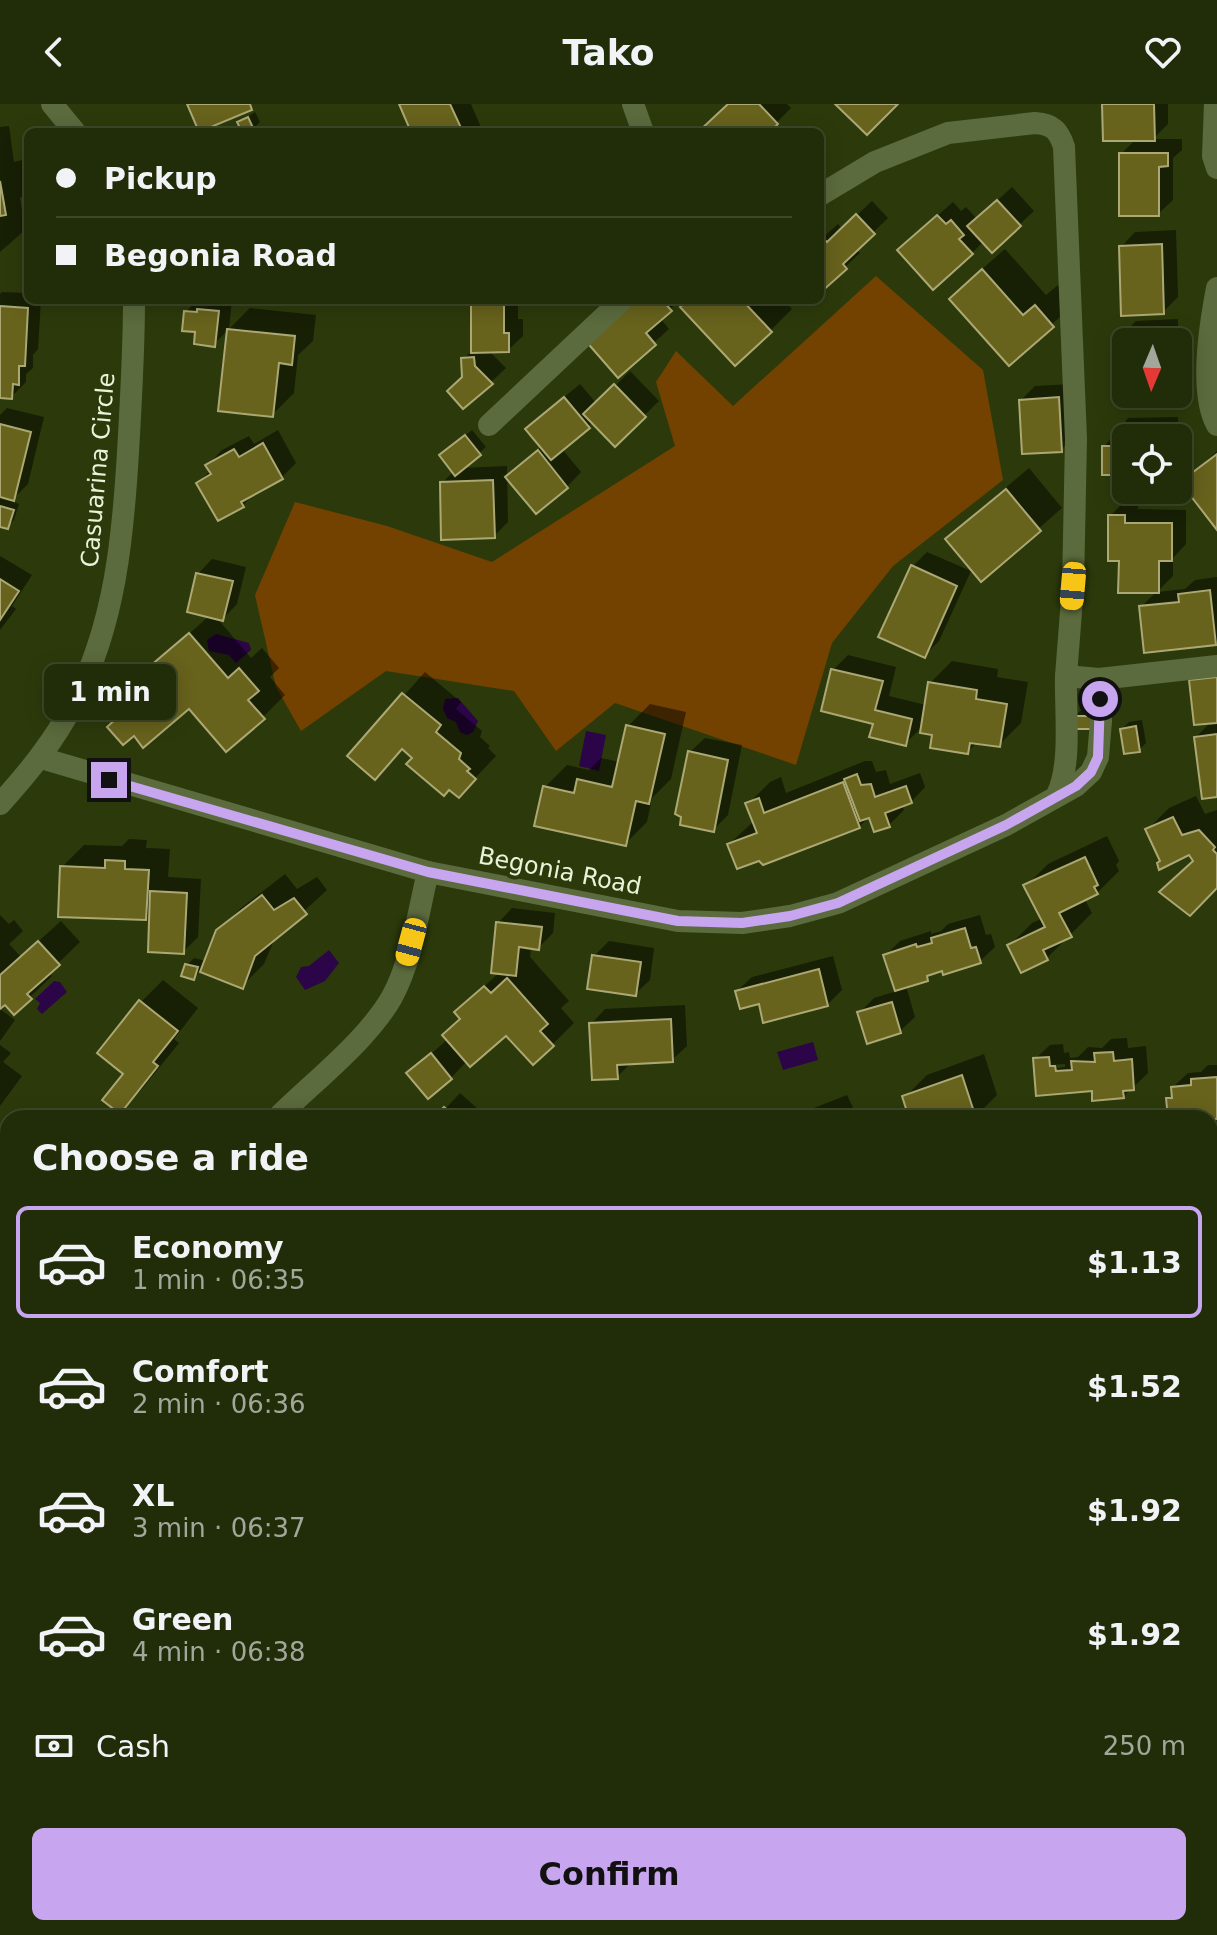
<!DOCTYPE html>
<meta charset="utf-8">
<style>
body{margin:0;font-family:"DejaVu Sans",sans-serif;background:#2d3816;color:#f1f3f6;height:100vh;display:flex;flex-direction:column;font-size:30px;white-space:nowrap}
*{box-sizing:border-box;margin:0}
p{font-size:26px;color:#a2a79c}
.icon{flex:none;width:44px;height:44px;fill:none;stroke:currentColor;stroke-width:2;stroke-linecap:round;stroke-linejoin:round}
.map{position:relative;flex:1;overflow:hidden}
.side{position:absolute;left:0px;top:1006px;width:1218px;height:826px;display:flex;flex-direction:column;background:#212c08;border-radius:24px 24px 0 0;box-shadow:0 4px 20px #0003,0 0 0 2px #3e4829}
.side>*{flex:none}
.top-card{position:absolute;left:24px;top:24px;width:800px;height:176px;border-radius:12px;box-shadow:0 4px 20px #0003,0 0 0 2px #3e4829;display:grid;align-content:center;height:176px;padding:0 32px;background:#212c08}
.needle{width:52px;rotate:182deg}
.controls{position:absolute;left:1112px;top:224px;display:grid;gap:16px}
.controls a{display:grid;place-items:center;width:80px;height:80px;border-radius:12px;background:#212c08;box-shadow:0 4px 20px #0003,0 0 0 2px #3e4829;font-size:40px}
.end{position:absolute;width:36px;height:36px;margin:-18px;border:10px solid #c7a6ef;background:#111;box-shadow:0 0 0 4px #111}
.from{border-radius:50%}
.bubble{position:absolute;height:56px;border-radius:12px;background:#212c08;box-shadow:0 4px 20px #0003,0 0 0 2px #3e4829;font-size:26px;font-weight:600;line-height:56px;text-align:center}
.car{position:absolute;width:24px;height:48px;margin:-24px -12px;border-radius:10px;box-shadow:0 0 6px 2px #0007;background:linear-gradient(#f5c518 24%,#345 0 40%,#f5c518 0 76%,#345 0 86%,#f5c518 0)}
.top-card b{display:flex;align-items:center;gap:28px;height:76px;font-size:30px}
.top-card b+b{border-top:2px solid #3e4829}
.top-card i{width:20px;height:20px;background:#f1f3f6}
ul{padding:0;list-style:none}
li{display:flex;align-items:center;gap:24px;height:112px;margin:0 16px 12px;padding:0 16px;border:4px solid transparent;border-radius:12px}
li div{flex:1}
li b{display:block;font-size:30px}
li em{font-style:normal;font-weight:600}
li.current{border-color:#c7a6ef}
li>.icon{width:72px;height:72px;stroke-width:1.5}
h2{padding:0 32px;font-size:36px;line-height:96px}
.pay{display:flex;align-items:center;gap:20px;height:88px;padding:0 32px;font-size:30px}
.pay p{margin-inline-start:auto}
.cta{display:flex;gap:16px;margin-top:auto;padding:16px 32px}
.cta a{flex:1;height:92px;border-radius:12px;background:#c7a6ef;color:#111;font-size:32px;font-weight:600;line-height:92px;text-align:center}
header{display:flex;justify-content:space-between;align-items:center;height:104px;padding:0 32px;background:#212c08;font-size:36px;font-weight:600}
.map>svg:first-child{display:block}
</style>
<header><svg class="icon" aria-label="back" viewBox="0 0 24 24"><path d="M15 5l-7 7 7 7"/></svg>Tako<svg class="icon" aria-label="heart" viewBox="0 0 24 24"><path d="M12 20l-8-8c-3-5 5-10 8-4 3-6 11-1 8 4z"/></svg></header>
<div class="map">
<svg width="1217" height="1831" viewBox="0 0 1217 1831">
<rect width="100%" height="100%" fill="#2c3a0b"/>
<path fill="#734200" d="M876,172L983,266L1003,376L893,462L832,539L796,661L615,599L556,647L514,587L386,567L301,627L276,583L255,491L295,398L387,422L492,458L675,342L656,278L676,247L733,302Z"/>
<g fill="#2b0547">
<path d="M216,530L249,539L251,546L236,559L229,551L209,547L207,536Z"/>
<path d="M458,594L478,617L473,628L467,631L460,628L456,618L447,614L443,605L445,595Z"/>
<path d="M586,627L606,631L599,667L579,662Z"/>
<path d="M329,846L339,859L325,877L305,886L296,873L301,863L309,862Z"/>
<path d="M54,877L60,878L67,888L42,910L37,905L40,899L35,895Z"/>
<path d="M813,938L818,956L783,966L777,948Z"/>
</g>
<g fill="#0007" fill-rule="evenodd">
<path d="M402,0H471L483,28L489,25L491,28H413Z"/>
<path d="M729,0H787L791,4L767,28H700Z"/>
<path d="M1104,0H1168V20L1153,35H1182V46L1173,54V96L1158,110L1121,50L1136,35Z"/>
<path d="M255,8L260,18L253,25L244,28L240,18Z"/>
<path d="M9,22L14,58L22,56L27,87L20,94L25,126L0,148V23Z"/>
<path d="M1012,83L1034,107L1019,121L984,137L972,149L914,132L953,98L961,107L966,103L977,115Z"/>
<path d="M872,97L888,114L856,145L860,149L820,186V136L838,120L842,125Z"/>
<path d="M1176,126L1178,193L1163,208L1121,143L1135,128Z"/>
<path d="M1005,145L1046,191L1058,181L1074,200L1009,260L973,173Z"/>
<path d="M2,188L28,189V196H41L38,245L33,251V264L26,270V278L11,293L0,292V190Z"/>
<path d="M197,196H232L229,225L250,204L316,211L313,237L298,251L294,289L272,311L228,226L214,240L197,227L186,208Z"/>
<path d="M467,196H518V215H523V232L508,246H488L506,264L491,278L464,272L463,255L473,246V197Z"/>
<path d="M630,196H680L660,214L669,225L618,271Z"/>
<path d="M690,196H784L792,205L770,227Z"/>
<path d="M1178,215L1179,286L1178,288V238H1126V290H1176L1165,301L1123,302L1122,231L1136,217Z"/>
<path d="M630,267L659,297L615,340L593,318L562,345L581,368L567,383L508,373L542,342L528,325L542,311L580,280L597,300Z"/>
<path d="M1073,280L1076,331L1061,346L1021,296L1035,282Z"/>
<path d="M7,304L44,313L28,380L11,397L19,400L14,416L7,423L0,421V311Z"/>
<path d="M1178,313L1179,383L1178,334H1126V386H1176L1164,397H1139L1138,405L1186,406V440L1173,454V472L1157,488L1185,485L1195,476L1217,473V536L1215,539L1141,503L1157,487L1121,455L1110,412L1122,400L1121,369L1104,343L1128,314Z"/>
<path d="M278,326L296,359L282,373L256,388L243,401L198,379L211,366L208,361L222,346L249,332L254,340Z"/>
<path d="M472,326L486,343L462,364L507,362L508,418L494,432L442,379L454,367L448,345Z"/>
<path d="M1217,347V423L1183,378Z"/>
<path d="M1029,364L1062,404L981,475L948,435L970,414Z"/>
<path d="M927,448L971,467L939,537L925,551L913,462Z"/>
<path d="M0,452L32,471L12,502L16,505L0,526Z"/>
<path d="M212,455L246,463L237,500L223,515L217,514L251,554L262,544L279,564L270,573L285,591L263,613L189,602L120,612L118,610L159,572L152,563L209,512L198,470Z"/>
<path d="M848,551L896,563L889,592L926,601L930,579L952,557L998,565L997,573L1028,578L1021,619L999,641L978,638L967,648L923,622L905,640L875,618L833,566Z"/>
<path d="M1217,561V691L1196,633L1212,617Z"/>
<path d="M425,568L461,598L456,605L482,627L480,633L490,642L488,644L496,652L459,691L403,644L375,673L350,652Z"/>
<path d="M650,600L686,608L671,675L652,694L647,718L625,740L545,683L567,661L589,666L601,654L620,658L628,622Z"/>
<path d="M1081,606H1101V616L1074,613Z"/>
<path d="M1142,616L1146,639L1139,646L1122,625L1129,618Z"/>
<path d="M705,634L742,641L728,711L713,726L690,648Z"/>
<path d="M865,657H872L876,668L886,666L890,680L920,669L925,683L911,698L902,701L904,706L889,721L870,712L859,723L729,740L754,717L748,700L770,678L781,673L786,689Z"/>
<path d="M1196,692L1205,710L1217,706V782L1189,749L1162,757L1147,726L1169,704Z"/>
<path d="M1107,732L1119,757L1116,761L1119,767L1097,789L1084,794L1092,809L1047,854L1010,841L1032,819L1043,814L1026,782L1048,760Z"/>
<path d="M129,735L147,736L146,744L170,745L168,773L201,775L198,833L183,848L152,808L146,814L62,763L84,741L122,742Z"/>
<path d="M285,770L297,785L317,773L327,786L275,834L264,860L242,882L201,866L193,874L187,861L194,854L206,857L218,827L241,804Z"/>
<path d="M512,804L555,809L553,829L538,844L531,843L530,853L569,897L561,904L574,919L552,941L506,929L467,957L451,974L409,969L448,935L462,914L456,908L500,868L498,819Z"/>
<path d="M0,811L9,820L14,816L23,827L9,840L21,853L61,817L80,838L49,868L52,872L14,908L6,898L0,903Z"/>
<path d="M980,811L986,831L991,830L995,843L980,857L935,867L927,875L906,882L915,913L900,927L859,909L874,894L897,887L886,851L900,837L931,827V830L941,827L948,820Z"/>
<path d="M609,837L654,844L650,876L635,890L594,852Z"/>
<path d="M833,852L842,886L827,901L760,898L737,887L752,873Z"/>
<path d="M163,876L198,904L174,935L179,939L142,985L120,1007L141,898Z"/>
<path d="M685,901L687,942L672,956L632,958L617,973L591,920L605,905Z"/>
<path d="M0,905L15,916L0,937Z"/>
<path d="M1127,934L1128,944L1146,942L1148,969L1123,993L1094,985L1038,990L1035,955L1050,941L1063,940L1064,949L1069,948L1070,954L1078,953L1088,943L1102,944L1111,935ZM1065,960V963L1049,965V961Z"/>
<path d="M0,941L11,949L3,958L22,972L0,1002Z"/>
<path d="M984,950L997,991L981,1007L984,1014H911L905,993L927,971Z"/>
<path d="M1208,961H1217V1013L1210,1019V1014L1168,995L1174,990L1173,983L1188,969L1201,968Z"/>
<path d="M460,989L488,1014H437Z"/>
<path d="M847,991L857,1012L855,1014H804L814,1004Z"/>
<path d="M8,1073V1125L2,1130L0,1078Z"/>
<path d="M1217,1200V1252H1210V1201Z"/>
<path d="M8,1434V1538L0,1545V1441Z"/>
<path d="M8,1633V1691L0,1695V1641Z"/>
<path d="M1217,1688V1778L1210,1761V1691Z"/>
<path d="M0,1730L7,1743L0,1750Z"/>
<path d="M554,1824H599L605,1831H547Z"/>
<path d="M822,1824H875L876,1831H815Z"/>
<path d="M890,1824H987L984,1831H903Z"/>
</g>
<g fill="#67621c" stroke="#aca874" stroke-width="2">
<path d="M187,0H250L252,6L199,28Z"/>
<path d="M399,0H450L463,28H411Z"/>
<path d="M728,0H759L778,20L770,28H698Z"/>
<path d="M835,0H898L867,31Z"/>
<path d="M1102,0H1154L1155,37H1103Z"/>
<path d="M248,13L254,26L242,28L237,18Z"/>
<path d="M1119,49H1168V62L1159,63V112H1119Z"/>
<path d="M0,77L6,111L0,112Z"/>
<path d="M997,96L1021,122L992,149L967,122Z"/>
<path d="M856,110L875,130L843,160L847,165L820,189V135L822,133L827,138Z"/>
<path d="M937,111L946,120L951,116L964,131L959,135L973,150L933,186L897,146Z"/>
<path d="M1162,140L1164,210L1121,212L1119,142Z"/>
<path d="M982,165L1023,211L1035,201L1054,223L1009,262L949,195Z"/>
<path d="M465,196H504V229H509V248L471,249V199H465Z"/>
<path d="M629,196H662L672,207L646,229L656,241L618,274L584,235Z"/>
<path d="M688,196H742L772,228L735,262L680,203Z"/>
<path d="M0,202L28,204L25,262H19V281L13,280L12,295L0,294Z"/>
<path d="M197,205L219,207L215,243L194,240L195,228L182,227L184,207L197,208Z"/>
<path d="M227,225L295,232L292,261L279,259L273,313L218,307Z"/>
<path d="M1164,229V238H1126V290H1165L1166,303L1121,304L1120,230Z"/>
<path d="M474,253L475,262L493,280L463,305L447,287L462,273L461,254Z"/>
<path d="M614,280L646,313L615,343L583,310Z"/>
<path d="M564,293L590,324L551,356L525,325Z"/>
<path d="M1059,293L1062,348L1022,350L1019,296Z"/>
<path d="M0,320L31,328L14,397L0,393Z"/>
<path d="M1164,327V334H1126V386H1165V399L1120,400L1119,371H1102V342H1112V328Z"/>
<path d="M465,331L481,351L455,372L439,351Z"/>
<path d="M263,339L283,375L241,398L244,403L218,417L196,379L211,370L205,361L234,345L239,353Z"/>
<path d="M538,346L568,384L536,410L505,373Z"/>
<path d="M1217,350V426L1180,378Z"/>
<path d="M493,376L495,434L441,436L440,378Z"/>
<path d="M1006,385L1041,427L981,478L945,435Z"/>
<path d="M0,402L14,406L8,425L0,423Z"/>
<path d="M1108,411H1125V419H1172V457H1159V489H1118L1119,457H1108Z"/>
<path d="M911,461L957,482L925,554L878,533Z"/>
<path d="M196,469L233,477L223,517L187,508Z"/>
<path d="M0,475L19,487L0,516Z"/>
<path d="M1210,486L1216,541L1144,549L1139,502L1179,498L1178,490Z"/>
<path d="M189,529L228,574L239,564L259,587L248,596L265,615L226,648L189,605L143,644L134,632L123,641L107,623L118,613L115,610L158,574L149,563Z"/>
<path d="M831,565L883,577L875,606L912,615L906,642L869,633L873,620L821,607Z"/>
<path d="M1217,573V619L1194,621L1189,576Z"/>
<path d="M928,578L977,586L976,595L1007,600L1000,643L970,639L968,650L930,644L932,631L920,629Z"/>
<path d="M402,589L441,621L436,628L461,649L459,655L470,665L467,667L476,675L459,694L449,686L444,692L406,660L412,654L402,645L375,676L347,652Z"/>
<path d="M1072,612H1094L1095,625H1072Z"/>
<path d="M626,621L665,630L649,700L636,697L626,742L534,722L543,682L574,689L577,675L612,683Z"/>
<path d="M1136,622L1140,648L1124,650L1120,625Z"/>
<path d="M1217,630V693L1202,695L1194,633Z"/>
<path d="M688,647L728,656L714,728L680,721L681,713L675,710Z"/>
<path d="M857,670L861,681L871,680L875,693L906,682L912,699L885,709L890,723L874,728L869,714L860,717L844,675Z"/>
<path d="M843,678L860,724L763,761L759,757L737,765L727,740L757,729L745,699L759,694L764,709Z"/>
<path d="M1173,713L1182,731L1199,726L1215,743L1213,746L1217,750V784L1190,812L1159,788L1193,757L1189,751L1159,766L1157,759L1160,757L1145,725Z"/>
<path d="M1085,753L1098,781L1094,783L1098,790L1059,809L1072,833L1043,846L1048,856L1021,869L1007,841L1045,823L1023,781Z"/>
<path d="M105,756L125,757V765L149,766L146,816L58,813L60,762L105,764Z"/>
<path d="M150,787L187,789L184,850L148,848Z"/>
<path d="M262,791L274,806L294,794L307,810L255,852L243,885L200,868L216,826Z"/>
<path d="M496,818L542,823L539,846L519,843L516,872L491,869Z"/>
<path d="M965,824L971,844L976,843L981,859L943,871L942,867L927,872L928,877L895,887L883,851L916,840L917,843L932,839L931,834Z"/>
<path d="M38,837L60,861L27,890L32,895L14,911L5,901L0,905V871Z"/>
<path d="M592,851L641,858L636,892L587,885Z"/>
<path d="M185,860L198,863L194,876L181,872Z"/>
<path d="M819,865L828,902L763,919L759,900L740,905L735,887Z"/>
<path d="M507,874L548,920L540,927L554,942L533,961L506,932L470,963L442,931L460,915L454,908L484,882L491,889Z"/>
<path d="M139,896L178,927L153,958L158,962L120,1010L102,996L123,970L97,949Z"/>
<path d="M892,898L901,929L867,940L857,908Z"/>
<path d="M671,915L673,958L617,961L618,975L592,976L589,919Z"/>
<path d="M1113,948L1114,957L1132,955L1134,986L1123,987L1124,994L1092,997V987L1036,992L1033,954L1049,953L1050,962H1055L1056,967L1072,966L1071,957L1095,958L1094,949Z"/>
<path d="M431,949L452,975L428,995L406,969Z"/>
<path d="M962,971L976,1014H909L902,992Z"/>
<path d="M1217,973V1015L1168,1014L1166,994H1172L1171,983L1191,981V975Z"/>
<path d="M444,1003L457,1014H434Z"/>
<path d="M8,1075V1128L2,1132L0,1080Z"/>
<path d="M1,1199L8,1201V1225L0,1222Z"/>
<path d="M1217,1213V1254H1210V1214Z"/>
<path d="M8,1317V1350L0,1328V1319Z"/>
<path d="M0,1464L8,1472V1497L0,1505Z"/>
<path d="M0,1519L8,1527V1540L0,1548Z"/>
<path d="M0,1642L4,1650L8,1648V1693L0,1697Z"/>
<path d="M1217,1696V1780L1216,1781L1210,1767V1699Z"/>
<path d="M8,1710V1720L3,1722L0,1714Z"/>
<path d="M551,1824H553L560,1831H544Z"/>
<path d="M647,1824H668L661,1831H653Z"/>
<path d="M819,1824H830L838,1831H813Z"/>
<path d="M886,1824H971L977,1827L975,1831H899Z"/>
</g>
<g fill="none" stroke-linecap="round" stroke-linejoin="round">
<g stroke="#5b6b3d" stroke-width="22">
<path d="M52,0L75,28"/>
<path d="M633,0L643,28"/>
<path d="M1215,0L1213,52L1217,64"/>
<path d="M820,91L875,58L948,29L1035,19C1053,20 1059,27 1064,43L1076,335L1073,482L1066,572L1099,575L1217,562"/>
<path d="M1217,184C1210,221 1199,288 1217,321"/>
<path d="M489,321L622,196"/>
<path d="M41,654L428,768L678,817L742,819L790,812L838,799L1006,721L1076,682L1091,668L1098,653L1101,617L1099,575"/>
<path d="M1057,691C1072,660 1065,607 1066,572"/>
<path d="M0,700C29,668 55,636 75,597C115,520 123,433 128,348C131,297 134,247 134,196"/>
<path d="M277,1014C313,978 367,937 392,893C412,856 418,809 428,768"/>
<path d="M1210,1086H1217"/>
<path d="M0,1414L8,1428"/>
<path d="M0,1620L8,1615"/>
<path d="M432,1824L434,1831"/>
<path d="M1126,1824L1134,1831"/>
<path d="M99,1831L109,1824"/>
<path d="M1099,1831L1108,1824"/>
</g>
</g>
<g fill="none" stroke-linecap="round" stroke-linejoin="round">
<path stroke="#c7a6ef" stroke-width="10" d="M109,676L428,768L678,817L742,819L790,812L838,799L1006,721L1076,682L1091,668L1098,653L1100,595"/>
</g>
<g text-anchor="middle" stroke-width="8" stroke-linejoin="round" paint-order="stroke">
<g font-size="24" fill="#e9f3d9" stroke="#2c3a0b">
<text transform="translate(98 366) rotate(-85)" y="8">Casuarina Circle</text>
<text transform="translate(560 767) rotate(11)" y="8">Begonia Road</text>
</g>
</g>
</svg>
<div class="controls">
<a><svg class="needle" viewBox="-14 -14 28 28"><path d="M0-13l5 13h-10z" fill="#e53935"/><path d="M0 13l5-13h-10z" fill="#a2a79c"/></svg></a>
<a><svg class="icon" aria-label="locate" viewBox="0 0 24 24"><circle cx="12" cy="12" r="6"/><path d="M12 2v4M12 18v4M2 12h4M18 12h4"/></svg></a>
</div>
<i class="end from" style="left:1100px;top:595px"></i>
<i class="end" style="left:109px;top:676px"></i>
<div class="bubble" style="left:44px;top:560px;width:132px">1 min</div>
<i class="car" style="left:1073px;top:482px;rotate:185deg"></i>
<i class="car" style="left:411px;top:838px;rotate:195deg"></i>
<div class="top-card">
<b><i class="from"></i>Pickup</b>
<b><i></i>Begonia Road</b>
</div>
<section class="side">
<h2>Choose a ride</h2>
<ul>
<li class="current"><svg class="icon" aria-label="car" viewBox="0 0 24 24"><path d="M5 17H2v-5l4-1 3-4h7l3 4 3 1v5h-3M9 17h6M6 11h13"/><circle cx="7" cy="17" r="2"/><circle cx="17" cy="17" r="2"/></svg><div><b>Economy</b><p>1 min · 06:35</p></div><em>$1.13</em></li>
<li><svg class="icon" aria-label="car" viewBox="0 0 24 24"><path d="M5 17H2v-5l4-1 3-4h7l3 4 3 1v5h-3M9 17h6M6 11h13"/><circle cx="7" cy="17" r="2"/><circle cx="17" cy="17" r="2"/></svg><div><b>Comfort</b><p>2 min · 06:36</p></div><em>$1.52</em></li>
<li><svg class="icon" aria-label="car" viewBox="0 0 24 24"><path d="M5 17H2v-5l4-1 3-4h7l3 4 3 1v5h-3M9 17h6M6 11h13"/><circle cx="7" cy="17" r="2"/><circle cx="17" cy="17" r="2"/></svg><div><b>XL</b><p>3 min · 06:37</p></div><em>$1.92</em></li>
<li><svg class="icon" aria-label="car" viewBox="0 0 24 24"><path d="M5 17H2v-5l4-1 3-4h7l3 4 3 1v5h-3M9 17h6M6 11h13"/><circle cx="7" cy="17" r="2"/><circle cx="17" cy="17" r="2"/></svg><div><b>Green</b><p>4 min · 06:38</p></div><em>$1.92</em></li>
</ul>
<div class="pay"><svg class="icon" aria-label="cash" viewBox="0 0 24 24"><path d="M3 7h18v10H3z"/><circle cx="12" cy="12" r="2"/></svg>Cash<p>250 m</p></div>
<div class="cta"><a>Confirm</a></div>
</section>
</div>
